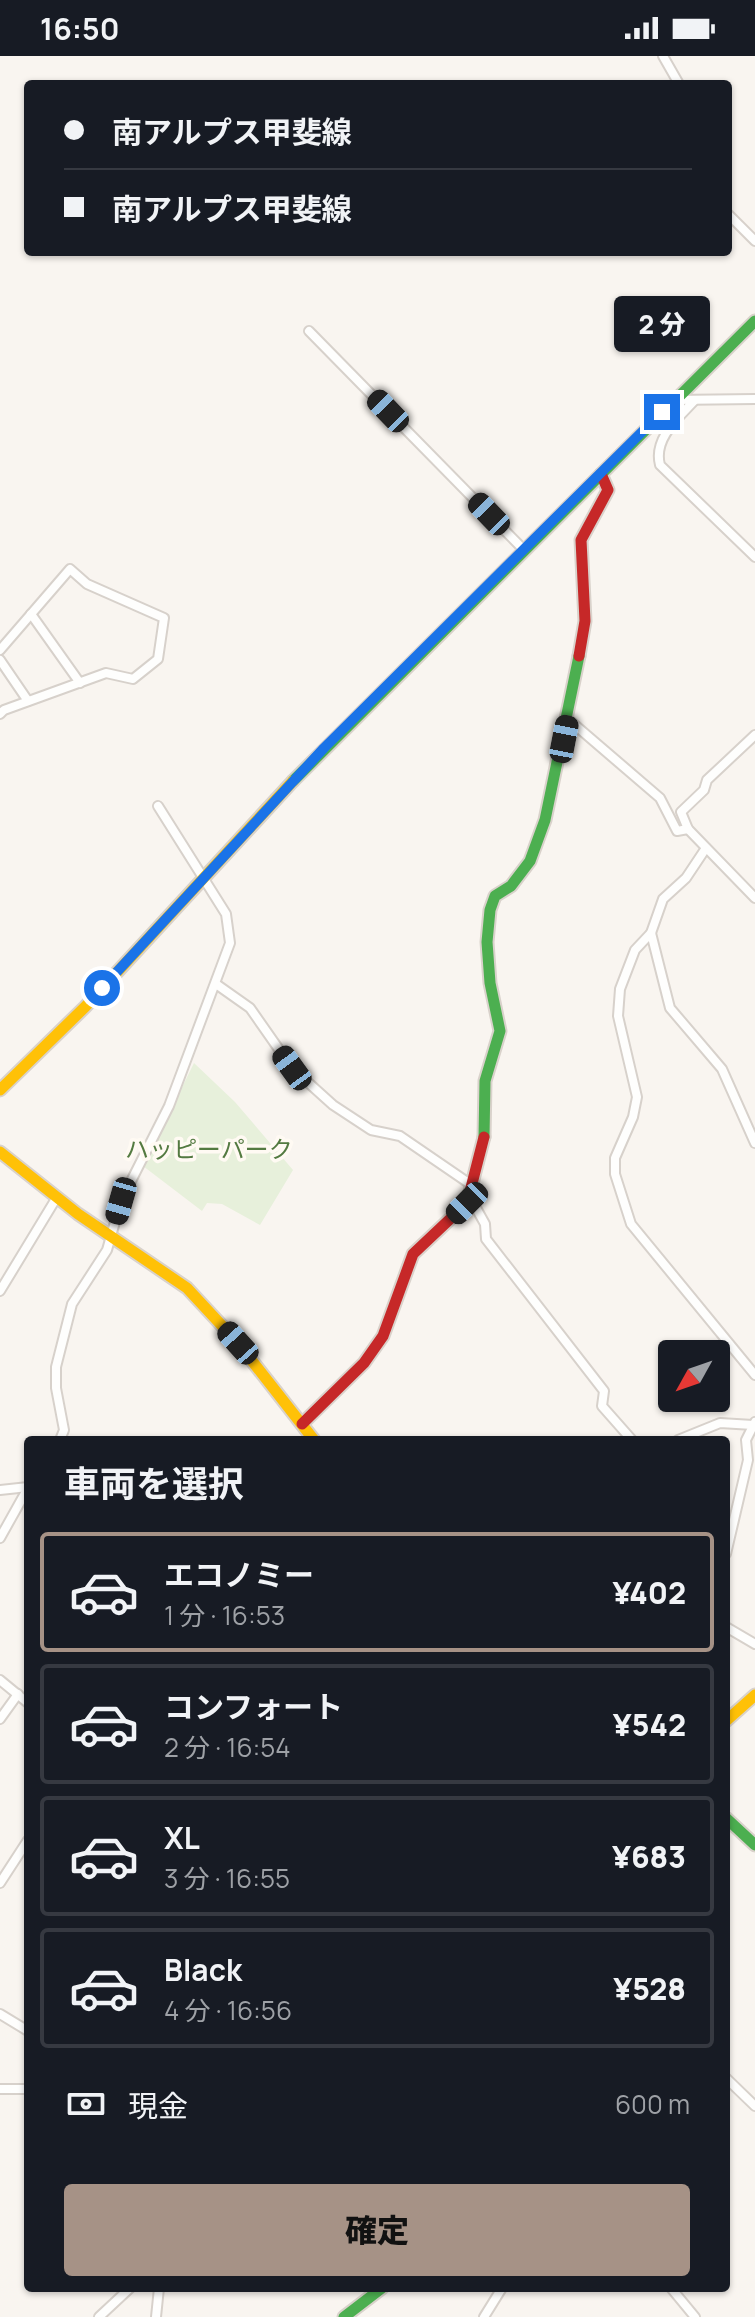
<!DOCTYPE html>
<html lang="ja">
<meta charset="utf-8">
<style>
body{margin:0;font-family:Manrope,"Noto Sans JP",sans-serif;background:#20242c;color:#f1f3f6;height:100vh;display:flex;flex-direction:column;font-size:30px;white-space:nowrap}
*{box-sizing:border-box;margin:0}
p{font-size:26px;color:#9ea1a6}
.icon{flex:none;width:44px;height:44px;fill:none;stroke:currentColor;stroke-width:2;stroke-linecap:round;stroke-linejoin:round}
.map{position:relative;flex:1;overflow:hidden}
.details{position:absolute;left:24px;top:1380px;width:706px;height:856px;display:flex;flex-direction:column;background:#171b24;border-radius:8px;box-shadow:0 2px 6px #0004}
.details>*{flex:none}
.banner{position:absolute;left:24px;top:24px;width:708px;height:176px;border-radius:8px;box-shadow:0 2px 6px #0004;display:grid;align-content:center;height:176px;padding:0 40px;background:#171b24}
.needle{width:52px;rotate:230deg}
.fabs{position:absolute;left:658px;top:1284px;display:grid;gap:16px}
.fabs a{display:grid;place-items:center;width:72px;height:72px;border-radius:8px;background:#171b24;box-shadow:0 2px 6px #0004;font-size:40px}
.end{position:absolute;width:36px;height:36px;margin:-18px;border:10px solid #1a73e8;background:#fff;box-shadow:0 0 0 4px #fff}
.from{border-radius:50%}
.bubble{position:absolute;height:56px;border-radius:8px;background:#171b24;box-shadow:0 2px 6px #0004;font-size:26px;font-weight:800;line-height:56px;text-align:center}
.car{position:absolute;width:24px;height:48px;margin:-24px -12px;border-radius:10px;box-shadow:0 0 6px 2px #0007;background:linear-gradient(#222 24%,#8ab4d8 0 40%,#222 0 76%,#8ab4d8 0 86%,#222 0)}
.banner b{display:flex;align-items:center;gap:28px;height:76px;font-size:30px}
.banner b+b{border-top:2px solid #363941}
.banner i{width:20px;height:20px;background:#f1f3f6}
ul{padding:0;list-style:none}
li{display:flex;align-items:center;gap:24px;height:120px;margin:0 16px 12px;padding:0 24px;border:4px solid #363941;border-radius:8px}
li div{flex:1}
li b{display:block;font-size:30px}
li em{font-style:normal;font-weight:800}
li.active{border-color:#a69286}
li>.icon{width:72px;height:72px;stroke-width:1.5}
h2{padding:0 40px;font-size:36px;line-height:96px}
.pay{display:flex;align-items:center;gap:20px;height:88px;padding:0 40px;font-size:30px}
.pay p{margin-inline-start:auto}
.cta{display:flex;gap:16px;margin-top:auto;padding:16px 40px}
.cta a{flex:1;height:92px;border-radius:8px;background:#a69286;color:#111;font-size:32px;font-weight:800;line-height:92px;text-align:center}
.status{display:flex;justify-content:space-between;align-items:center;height:56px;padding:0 40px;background:#171b24;direction:ltr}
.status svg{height:22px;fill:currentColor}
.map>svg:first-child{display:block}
</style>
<div class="status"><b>16:50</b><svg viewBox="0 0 49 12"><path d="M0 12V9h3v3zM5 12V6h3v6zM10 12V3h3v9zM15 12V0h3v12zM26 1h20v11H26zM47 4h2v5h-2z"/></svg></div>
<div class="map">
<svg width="755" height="2261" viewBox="0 0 755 2261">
<rect width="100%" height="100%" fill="#f9f5f0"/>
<path fill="#e7f0db" d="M194,1007L235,1046L293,1114L260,1169L222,1148L207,1147L202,1155L143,1110Z"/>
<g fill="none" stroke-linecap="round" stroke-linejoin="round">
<g stroke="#d7d1cb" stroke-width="12">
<g id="street">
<path d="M663,0L679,28"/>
<path d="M728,158L755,185"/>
<path d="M309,275L524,494"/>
<path d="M673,344L755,343"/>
<path d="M694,345C678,362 653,383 660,409L755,501"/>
<path d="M31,558L80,627"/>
<path d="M0,594L70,513L87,528L164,562L158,603L133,623L106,617L4,654L0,658"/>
<path d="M0,604L28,645"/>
<path d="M568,663L660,742L677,775L688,773"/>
<path d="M755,679L707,724L704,734L681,756L688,773L755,842"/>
<path d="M706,792L686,822L663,843L651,877L670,952L722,1013L755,1087"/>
<path d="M651,877L635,894L620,933L618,960L637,1041L633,1061L615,1102V1118L631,1168L755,1319"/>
<path d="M216,928L250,952L292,1012L333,1049L371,1074L400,1080L473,1130"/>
<path d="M470,1141L485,1168L486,1183L604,1335L602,1350L632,1384"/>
<path d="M0,1235L57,1141"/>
<path d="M60,1384L64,1374L56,1332V1311L72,1248L107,1194L121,1145L169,1050L230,887L226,858L158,750"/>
<path d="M678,1384L720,1367L753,1369"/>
<path d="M0,1434L28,1431"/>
<path d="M0,1482L28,1432"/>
<path d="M726,1498L748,1404L746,1384L755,1366"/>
<path d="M726,1571L755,1588"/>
<path d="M0,1624L28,1647"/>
<path d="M0,1663L18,1638"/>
<path d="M0,1827L28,1784"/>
<path d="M0,1958L28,1975"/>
<path d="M726,2022L755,2050"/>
<path d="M0,2033H28"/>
<path d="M671,2232L695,2261"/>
<path d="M99,2261L130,2232"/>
<path d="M156,2261L159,2232"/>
<path d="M484,2261L502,2232"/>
</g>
</g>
<g stroke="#d9d2cb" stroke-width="15">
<g id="fast">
<path d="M293,725L755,265"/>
<path d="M484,1081L485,1025L500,975L490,927L487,886L490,854L495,840L511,830L530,805L545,764L579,600"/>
<path d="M726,1762L755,1789"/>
<path d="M344,2261L382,2232"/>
</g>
</g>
<g stroke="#d9d2cb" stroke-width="15">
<g id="slow">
<path d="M0,1034L85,951L293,725"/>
<path d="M0,1096L78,1158L187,1232L238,1287L314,1384"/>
<path d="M726,1665L755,1639"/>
</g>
</g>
<g stroke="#d9d2cb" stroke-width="15">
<g id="jam">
<path d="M579,600L585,565L581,484L608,434L601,418"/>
<path d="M302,1368L364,1307L383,1280L413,1198L467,1147L484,1081"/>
</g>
</g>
<use href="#street" stroke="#fefefd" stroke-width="8"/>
<use href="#fast" stroke="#4caf50" stroke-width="11"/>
<use href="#slow" stroke="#ffc107" stroke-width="11"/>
<use href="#jam" stroke="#c62828" stroke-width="11"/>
</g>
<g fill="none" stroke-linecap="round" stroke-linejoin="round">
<path stroke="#1a73e8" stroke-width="10" d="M102,932L324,692L662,356"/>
</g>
<g text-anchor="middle" stroke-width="7" stroke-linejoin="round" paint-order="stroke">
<g font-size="24" fill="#537a41" stroke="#fffaf3">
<text x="209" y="1102">ハッピーパーク</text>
</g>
</g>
</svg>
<div class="fabs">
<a><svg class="needle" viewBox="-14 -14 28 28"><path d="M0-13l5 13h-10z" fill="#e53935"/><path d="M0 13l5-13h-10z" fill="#9ea1a6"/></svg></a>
</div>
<i class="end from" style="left:102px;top:932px"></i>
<i class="end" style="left:662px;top:356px"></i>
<div class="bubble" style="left:614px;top:240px;width:96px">2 分</div>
<i class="car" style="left:388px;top:355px;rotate:316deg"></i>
<i class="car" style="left:489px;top:458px;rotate:316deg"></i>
<i class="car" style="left:564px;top:683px;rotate:11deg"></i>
<i class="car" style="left:292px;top:1012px;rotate:324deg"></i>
<i class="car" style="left:121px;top:1145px;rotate:196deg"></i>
<i class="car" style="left:467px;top:1147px;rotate:225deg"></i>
<i class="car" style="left:238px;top:1287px;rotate:318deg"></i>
<div class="banner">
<b><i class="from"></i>南アルプス甲斐線</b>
<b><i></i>南アルプス甲斐線</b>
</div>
<section class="details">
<h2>車両を選択</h2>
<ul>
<li class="active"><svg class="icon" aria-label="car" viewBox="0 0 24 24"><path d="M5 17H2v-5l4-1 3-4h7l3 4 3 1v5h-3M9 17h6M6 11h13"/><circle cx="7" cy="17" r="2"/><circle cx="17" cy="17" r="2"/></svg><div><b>エコノミー</b><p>1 分 · 16:53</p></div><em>¥402</em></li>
<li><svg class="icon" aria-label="car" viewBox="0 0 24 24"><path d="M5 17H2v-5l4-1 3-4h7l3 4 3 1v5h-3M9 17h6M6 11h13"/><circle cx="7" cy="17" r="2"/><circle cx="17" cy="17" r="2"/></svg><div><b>コンフォート</b><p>2 分 · 16:54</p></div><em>¥542</em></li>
<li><svg class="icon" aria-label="car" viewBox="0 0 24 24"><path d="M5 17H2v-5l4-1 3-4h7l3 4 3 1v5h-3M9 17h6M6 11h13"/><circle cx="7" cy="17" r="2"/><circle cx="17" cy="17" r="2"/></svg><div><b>XL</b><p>3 分 · 16:55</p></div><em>¥683</em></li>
<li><svg class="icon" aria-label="car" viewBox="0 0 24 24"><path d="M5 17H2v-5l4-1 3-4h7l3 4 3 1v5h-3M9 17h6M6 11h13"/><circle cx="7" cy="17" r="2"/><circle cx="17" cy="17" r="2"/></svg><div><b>Black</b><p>4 分 · 16:56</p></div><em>¥528</em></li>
</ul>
<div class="pay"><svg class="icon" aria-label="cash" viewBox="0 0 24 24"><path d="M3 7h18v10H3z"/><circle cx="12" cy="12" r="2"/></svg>現金<p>600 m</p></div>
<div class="cta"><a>確定</a></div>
</section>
</div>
